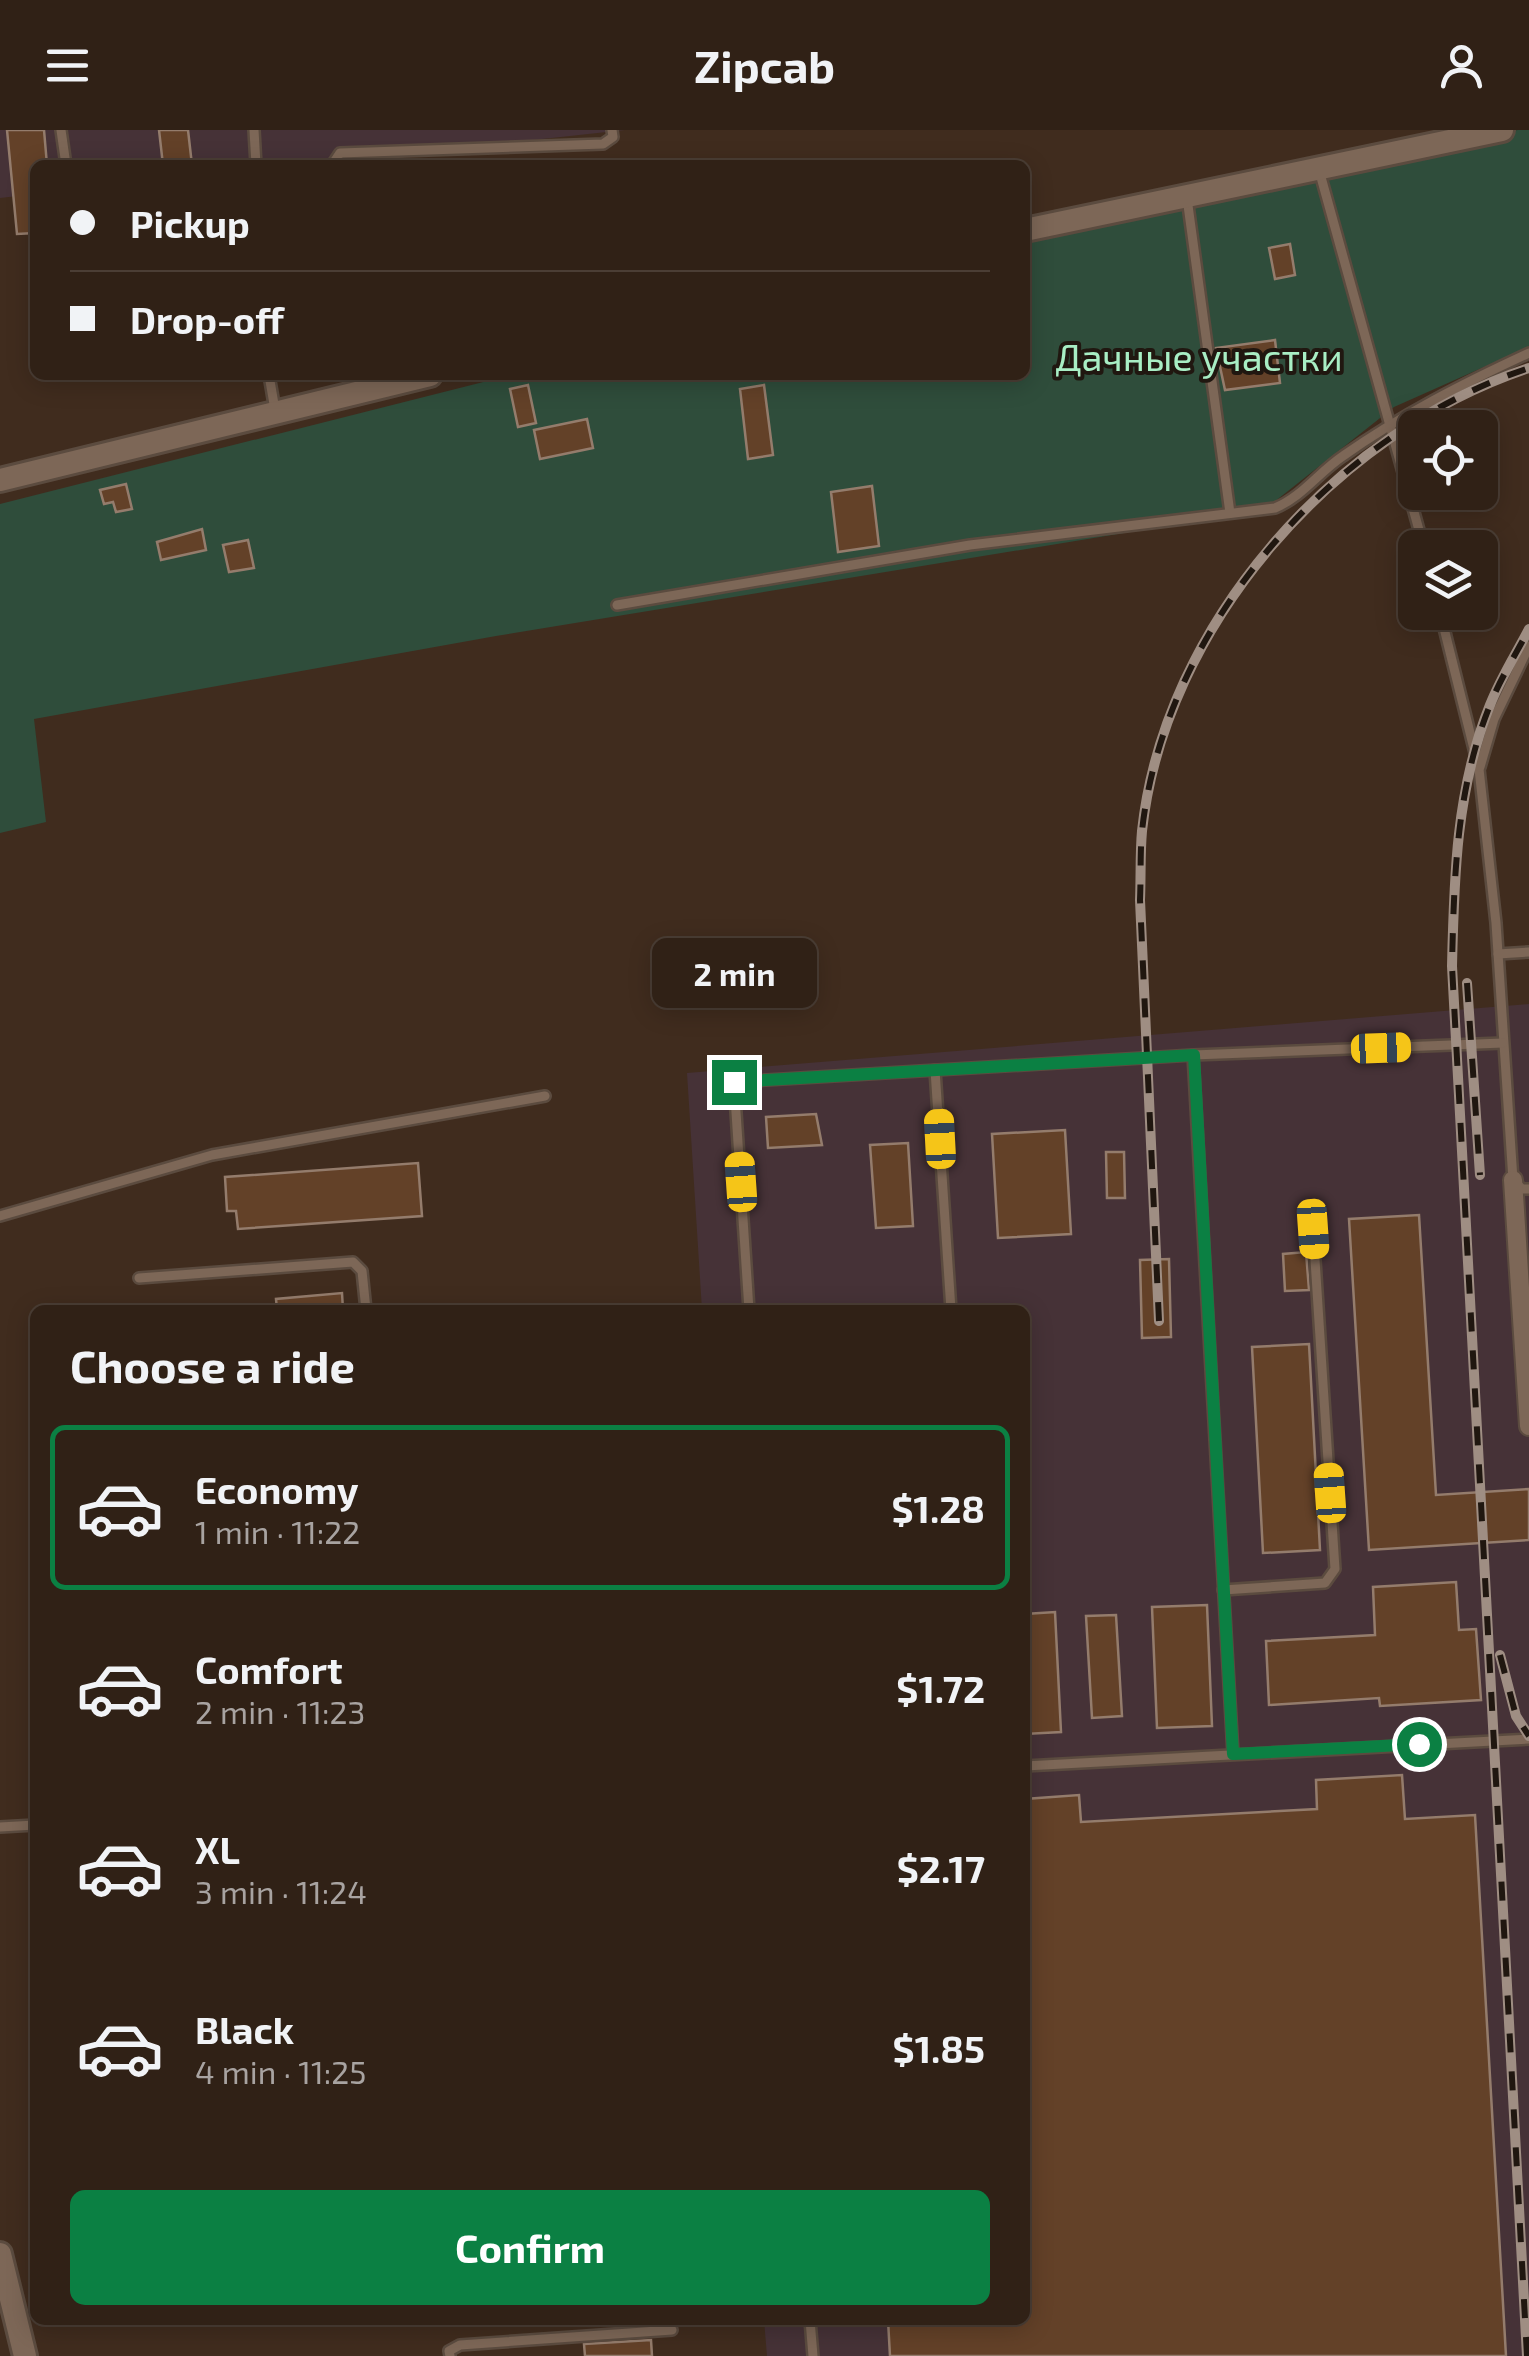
<!DOCTYPE html>
<meta charset="utf-8">
<style>
body{margin:0;font-family:"Exo 2",sans-serif;background:#3c2e23;color:#f1f3f6;height:100vh;display:flex;flex-direction:column;font-size:38px;white-space:nowrap}
*{box-sizing:border-box;margin:0}
p{font-size:32px;color:#a8a3a1}
.icon{flex:none;width:55px;height:55px;fill:none;stroke:currentColor;stroke-width:2;stroke-linecap:round;stroke-linejoin:round}
.map{position:relative;flex:1;overflow:hidden}
.panel{position:absolute;left:30px;top:1175px;width:1000px;height:1020px;display:flex;flex-direction:column;background:#302116;border-radius:15px;box-shadow:0 5px 25px #0003,0 0 0 2px #4b3e35}
.panel>*{flex:none}
.guide{position:absolute;left:30px;top:30px;width:1000px;height:220px;border-radius:15px;box-shadow:0 5px 25px #0003,0 0 0 2px #4b3e35;display:grid;align-content:center;height:220px;padding:0 40px;background:#302116}
.tools{position:absolute;left:1398px;top:280px;display:grid;gap:20px}
.tools a{display:grid;place-items:center;width:100px;height:100px;border-radius:15px;background:#302116;box-shadow:0 5px 25px #0003,0 0 0 2px #4b3e35;font-size:50px}
.end{position:absolute;width:45px;height:45px;margin:-22px;border:12px solid #0b8043;background:#fff;box-shadow:0 0 0 5px #fff}
.from{border-radius:50%}
.bubble{position:absolute;height:70px;border-radius:15px;background:#302116;box-shadow:0 5px 25px #0003,0 0 0 2px #4b3e35;font-size:32px;font-weight:700;line-height:70px;text-align:center}
.car{position:absolute;width:30px;height:60px;margin:-30px -15px;border-radius:12px;box-shadow:0 0 8px 2px #0007;background:linear-gradient(#f5c518 24%,#345 0 40%,#f5c518 0 76%,#345 0 86%,#f5c518 0)}
.guide b{display:flex;align-items:center;gap:35px;height:95px;font-size:38px}
.guide b+b{border-top:2px solid #4b3e35}
.guide i{width:25px;height:25px;background:#f1f3f6}
ul{padding:0;list-style:none}
li{display:flex;align-items:center;gap:30px;height:165px;margin:0 20px 15px;padding:0 20px;border:5px solid transparent;border-radius:15px}
li div{flex:1}
li b{display:block;font-size:38px}
li em{font-style:normal;font-weight:700}
li.current{border-color:#0b8043}
li>.icon{width:90px;height:90px;stroke-width:1.5}
h2{padding:0 40px;font-size:45px;line-height:120px}
.cta{display:flex;gap:20px;margin-top:auto;padding:20px 40px}
.cta a{flex:1;height:115px;border-radius:15px;background:#0b8043;color:#fff;font-size:40px;font-weight:700;line-height:115px;text-align:center}
header{display:flex;justify-content:space-between;align-items:center;height:130px;padding:0 40px;background:#302116;font-size:45px;font-weight:700}
.map>svg:first-child{display:block}
</style>
<header><svg class="icon" aria-label="menu" viewBox="0 0 24 24"><path d="M4 6h16M4 12h16M4 18h16"/></svg>Zipcab<svg class="icon" aria-label="person" viewBox="0 0 24 24"><circle cx="12" cy="8" r="4"/><path d="M4 21q1-7 8-7t8 7"/></svg></header>
<div class="map">
<svg width="1529" height="2226" viewBox="0 0 1529 2226">
<rect width="100%" height="100%" fill="#402c1e"/>
<g fill="#463237">
<path d="M0,0H625L301,35H35V64L0,68Z"/>
<path d="M1529,874V2226H767L764,2190H1025V1180H702L687,943Z"/>
</g>
<path fill="#2f4d3b" d="M1518,0H1529V217L1394,277L1264,380L496,506L34,589L46,692L0,703V374L511,245H1025V109L1252,49Z"/>
<g fill="#634128" stroke="#947c6c" stroke-width="2.5">
<path d="M7,0H44L47,35H35V103L17,104Z"/>
<path d="M159,0H188L192,35H163Z"/>
<path d="M1290,114L1295,145L1275,149L1269,118Z"/>
<path d="M1275,210L1280,253L1225,260L1216,218Z"/>
<path d="M528,255L536,293L518,297L510,259Z"/>
<path d="M764,255L773,325L748,329L740,259Z"/>
<path d="M587,289L593,318L540,329L534,300Z"/>
<path d="M126,354L132,379L116,382L113,372L104,374L100,360Z"/>
<path d="M872,356L879,416L838,422L831,362Z"/>
<path d="M202,399L206,420L161,430L157,412Z"/>
<path d="M248,410L254,438L229,442L223,415Z"/>
<path d="M816,984L822,1015L768,1018L766,987Z"/>
<path d="M1065,1000L1071,1104L998,1108L992,1004Z"/>
<path d="M908,1013L913,1096L876,1098L870,1015Z"/>
<path d="M1106,1022H1124L1125,1068H1107Z"/>
<path d="M418,1033L422,1086L238,1099L236,1081H227L225,1047Z"/>
<path d="M1419,1085L1436,1365L1529,1359V1410L1369,1420L1349,1089Z"/>
<path d="M1306,1122L1309,1160L1285,1161L1283,1124Z"/>
<path d="M1169,1129L1171,1207L1142,1208L1140,1130Z"/>
<path d="M342,1163L343,1180H277L276,1169Z"/>
<path d="M1309,1214L1320,1420L1263,1423L1252,1217Z"/>
<path d="M1456,1452L1459,1500L1476,1499L1481,1570L1380,1576L1379,1568L1269,1575L1266,1511L1375,1505L1373,1457Z"/>
<path d="M1207,1475L1212,1596L1157,1598L1152,1477Z"/>
<path d="M1055,1482L1061,1602L1025,1604V1484Z"/>
<path d="M1116,1485L1122,1586L1092,1588L1086,1486Z"/>
<path d="M1402,1645L1405,1689L1475,1685L1506,2226H890L888,2190H1025V1669L1079,1665L1081,1692L1317,1679L1316,1650Z"/>
<path d="M651,2210L652,2226H585L584,2214Z"/>
</g>
<g fill="none" stroke-linecap="round" stroke-linejoin="round">
<g stroke="#5b4b3f" stroke-width="14">
<g id="service">
<path d="M61,0L66,35"/>
<path d="M254,0L256,35"/>
<path d="M332,35L340,23L603,14L613,7L612,0"/>
<path d="M1319,40L1424,418"/>
<path d="M1187,68L1230,383"/>
<path d="M269,245L275,280"/>
<path d="M617,475L970,415L1275,378C1302,367 1319,342 1343,326C1401,285 1464,253 1529,223"/>
<path d="M1440,482L1479,639L1496,793L1513,1050L1522,1059H1529"/>
<path d="M1480,637L1494,589L1529,516"/>
<path d="M1498,824L1529,822"/>
<path d="M1193,925L1233,1624"/>
<path d="M935,940L951,1180"/>
<path d="M0,1086L212,1025L545,966"/>
<path d="M139,1148L353,1132L362,1141L366,1180"/>
<path d="M749,1180L734,952L1193,925L1503,913"/>
<path d="M1223,1460L1325,1453L1335,1439L1313,1099"/>
<path d="M1025,1636L1529,1609"/>
<path d="M0,1697L35,1695"/>
<path d="M810,2190L813,2226"/>
<path d="M450,2226L449,2221L460,2215L672,2200"/>
</g>
</g>
<g stroke="#5b4b3f" stroke-width="22">
<path id="minor" d="M1513,1050L1529,1296"/>
</g>
<g stroke="#5b4b3f" stroke-width="28">
<g id="secondary">
<path d="M1025,100L1502,0"/>
<path d="M0,350L430,245"/>
<path d="M0,2124L25,2226"/>
</g>
</g>
<use href="#service" stroke="#7d6757" stroke-width="9"/>
<use href="#minor" stroke="#7d6757" stroke-width="18"/>
<use href="#secondary" stroke="#7d6757" stroke-width="22"/>
<g stroke="#9f8e83" stroke-width="10">
<g id="rail">
<path d="M1467,853L1480,1045"/>
<path d="M1159,1191L1140,770C1141,747 1140,723 1142,701C1164,496 1335,302 1529,238"/>
<path d="M1500,1525L1516,1586L1529,1606"/>
<path d="M1527,2226L1452,836C1454,748 1456,659 1490,575C1500,549 1516,524 1529,499"/>
</g>
</g>
<use href="#rail" stroke="#201710" stroke-width="6" stroke-dasharray="19" stroke-linecap="butt"/>
</g>
<g fill="none" stroke-linecap="round" stroke-linejoin="round">
<path stroke="#0b8043" stroke-width="12" d="M734,952L1194,925L1233,1624L1419,1614"/>
</g>
<g text-anchor="middle" stroke-width="8" stroke-linejoin="round" paint-order="stroke">
<g font-size="38" fill="#a8eec4" stroke="#201710">
<text x="1199" y="241">Дачные участки</text>
</g>
</g>
</svg>
<div class="tools">
<a><svg class="icon" aria-label="locate" viewBox="0 0 24 24"><circle cx="12" cy="12" r="6"/><path d="M12 2v4M12 18v4M2 12h4M18 12h4"/></svg></a>
<a><svg class="icon" aria-label="layers" viewBox="0 0 24 24"><path d="M12 4l9 5-9 5-9-5zM3 14l9 5 9-5"/></svg></a>
</div>
<i class="end from" style="left:1419px;top:1614px"></i>
<i class="end" style="left:734px;top:952px"></i>
<div class="bubble" style="left:652px;top:808px;width:165px">2 min</div>
<i class="car" style="left:1381px;top:918px;rotate:88deg"></i>
<i class="car" style="left:940px;top:1009px;rotate:357deg"></i>
<i class="car" style="left:741px;top:1052px;rotate:356deg"></i>
<i class="car" style="left:1313px;top:1099px;rotate:176deg"></i>
<i class="car" style="left:1330px;top:1363px;rotate:356deg"></i>
<div class="guide">
<b><i class="from"></i>Pickup</b>
<b><i></i>Drop-off</b>
</div>
<section class="panel">
<h2>Choose a ride</h2>
<ul>
<li class="current"><svg class="icon" aria-label="car" viewBox="0 0 24 24"><path d="M5 17H2v-5l4-1 3-4h7l3 4 3 1v5h-3M9 17h6M6 11h13"/><circle cx="7" cy="17" r="2"/><circle cx="17" cy="17" r="2"/></svg><div><b>Economy</b><p>1 min · 11:22</p></div><em>$1.28</em></li>
<li><svg class="icon" aria-label="car" viewBox="0 0 24 24"><path d="M5 17H2v-5l4-1 3-4h7l3 4 3 1v5h-3M9 17h6M6 11h13"/><circle cx="7" cy="17" r="2"/><circle cx="17" cy="17" r="2"/></svg><div><b>Comfort</b><p>2 min · 11:23</p></div><em>$1.72</em></li>
<li><svg class="icon" aria-label="car" viewBox="0 0 24 24"><path d="M5 17H2v-5l4-1 3-4h7l3 4 3 1v5h-3M9 17h6M6 11h13"/><circle cx="7" cy="17" r="2"/><circle cx="17" cy="17" r="2"/></svg><div><b>XL</b><p>3 min · 11:24</p></div><em>$2.17</em></li>
<li><svg class="icon" aria-label="car" viewBox="0 0 24 24"><path d="M5 17H2v-5l4-1 3-4h7l3 4 3 1v5h-3M9 17h6M6 11h13"/><circle cx="7" cy="17" r="2"/><circle cx="17" cy="17" r="2"/></svg><div><b>Black</b><p>4 min · 11:25</p></div><em>$1.85</em></li>
</ul>
<div class="cta"><a>Confirm</a></div>
</section>
</div>
